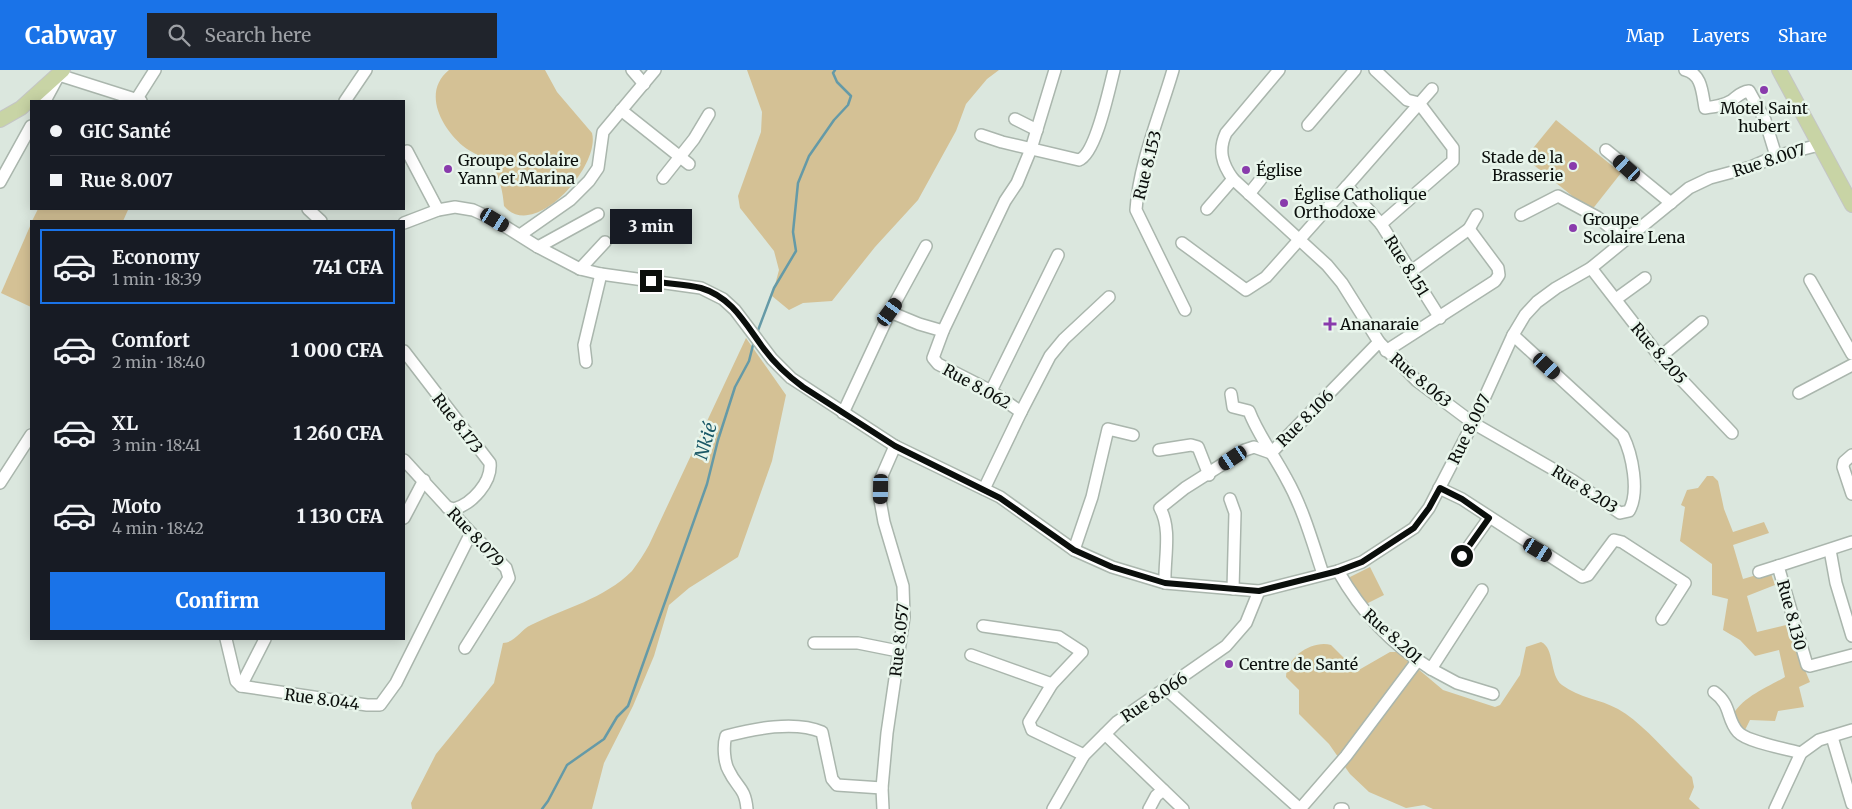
<!DOCTYPE html>
<meta charset="utf-8">
<style>
body{margin:0;font-family:Merriweather,serif;background:#20242c;color:#f1f3f6;height:100vh;display:flex;flex-direction:column;font-size:19px;white-space:nowrap}
*{box-sizing:border-box;margin:0}
p{font-size:16px;color:#9ea1a6}
.icon{flex:none;width:28px;height:28px;fill:none;stroke:currentColor;stroke-width:2;stroke-linecap:round;stroke-linejoin:round}
.map{position:relative;flex:1;overflow:hidden}
.panel{position:absolute;left:30px;top:150px;width:375px;height:420px;display:flex;flex-direction:column;background:#171b24;border-radius:0px;box-shadow:0 2px 12px #0003}
.panel>*{flex:none}
.guide{position:absolute;left:30px;top:30px;width:375px;height:110px;border-radius:0px;box-shadow:0 2px 12px #0003;display:grid;align-content:center;height:110px;padding:0 20px;background:#171b24}
.end{position:absolute;width:22px;height:22px;margin:-11px;border:6px solid #0b0f0c;background:#fff;box-shadow:0 0 0 2px #fff}
.from{border-radius:50%}
.bubble{position:absolute;height:35px;border-radius:0px;background:#171b24;box-shadow:0 2px 12px #0003;font-size:16px;font-weight:800;line-height:35px;text-align:center}
.car{position:absolute;width:15px;height:30px;margin:-15px -8px;border-radius:6px;box-shadow:0 0 4px 1px #0007;background:linear-gradient(#222 24%,#8ab4d8 0 40%,#222 0 76%,#8ab4d8 0 86%,#222 0)}
.guide b{display:flex;align-items:center;gap:18px;height:48px;font-size:19px}
.guide b+b{border-top:1px solid #363941}
.guide i{width:12px;height:12px;background:#f1f3f6}
ul{padding:9px 0 0;list-style:none}
li{display:flex;align-items:center;gap:15px;height:75px;margin:0 10px 8px;padding:0 10px;border:2px solid transparent;border-radius:0px}
li div{flex:1}
li b{display:block;font-size:19px}
li em{font-style:normal;font-weight:800}
li.selected{border-color:#1a73e8}
li>.icon{width:45px;height:45px;stroke-width:1.5}
.cta{display:flex;gap:10px;margin-top:auto;padding:10px 20px}
.cta a{flex:1;height:58px;border-radius:0px;background:#1a73e8;color:#fff;font-size:20px;font-weight:800;line-height:58px;text-align:center}
header{display:flex;align-items:center;gap:30px;box-sizing:border-box;height:70px;padding:0 25px;background:#1a73e8;color:#fff}
header strong{font-size:24px}
nav{display:flex;gap:28px;margin-inline-start:auto;font-size:18px}
.search{width:350px;height:45px;background:#20242c;display:flex;align-items:center;gap:12px;box-sizing:border-box;padding:0 18px;border-radius:0px;color:#9ea1a6;font-size:19px}
.map>svg:first-child{display:block}
</style>
<header>
<strong>Cabway</strong>
<div class="search"><svg class="icon" aria-label="search" viewBox="0 0 24 24"><circle cx="10" cy="10" r="6"/><path d="M15 15l6 6"/></svg>Search here</div>
<nav><a>Map</a><a>Layers</a><a>Share</a></nav>
</header>
<div class="map">
<svg width="1852" height="739" viewBox="0 0 1852 739">
<rect width="100%" height="100%" fill="#dbe7de"/>
<g fill="#d4c195">
<path d="M449,0H545L557,22L592,63C601,96 534,172 504,136C503,123 500,107 492,95C485,87 471,83 463,76C441,57 422,22 449,0Z"/>
<path d="M747,0H999L987,9L966,34L956,61L918,130L875,177L832,231L803,233L789,240L772,226L779,200L774,181L740,138L738,126L761,62L762,42Z"/>
<path d="M1556,50L1621,103L1591,141L1525,88Z"/>
<path d="M38,139H125L128,140L123,151H32Z"/>
<path d="M31,154V237L1,223Z"/>
<path d="M746,268L786,325L772,391L738,487L689,518L669,535L654,586L633,636L604,693L592,739H412L411,733L436,684L494,613L503,573C516,572 520,560 531,555C565,538 604,529 632,501C638,493 644,484 649,475Z"/>
<path d="M1707,406H1713L1718,411L1724,439L1733,462L1764,452L1769,463L1733,475L1743,509L1770,501L1775,515L1747,526L1757,562L1786,555L1810,612L1799,617L1804,637L1778,641L1775,651L1750,650L1745,660L1737,658L1732,647C1740,628 1768,617 1785,607L1779,580L1755,586L1740,570L1723,560L1728,529L1712,525V494L1680,471L1685,437L1681,435L1687,420L1698,418Z"/>
<path d="M1370,497L1384,525L1364,535L1346,509Z"/>
<path d="M1541,572C1555,578 1549,605 1562,615C1579,628 1600,629 1618,639C1643,653 1670,686 1692,707L1694,717L1689,729L1700,739H1433L1424,735L1406,738L1369,722L1350,704L1329,674L1299,644V620L1286,607C1287,586 1313,570 1331,575L1357,601L1390,582H1398L1443,620L1495,637L1500,635L1520,605L1526,577Z"/>
</g>
<g fill="none" stroke-linecap="round" stroke-linejoin="round">
<g stroke="#659aa7" stroke-width="2.5">
<path d="M757,263L774,218L796,181L793,162L798,113L809,86L834,50L848,35L851,26L837,12L833,3L835,0"/>
<path d="M542,739L548,731L567,695L604,669L617,647L628,636L707,414L718,370L735,317L749,291L754,271"/>
</g>
<g stroke="#aab6ad" stroke-width="14">
<g id="minor">
<path d="M632,0L644,14"/>
<path d="M1173,0C1160,45 1139,93 1136,140L1185,240"/>
<path d="M1375,0L1407,30L1419,33L1453,78V91L1381,154L1440,248"/>
<path d="M1685,0C1702,4 1702,22 1705,38C1714,37 1723,36 1731,31C1737,27 1740,22 1749,21L1765,50L1776,86"/>
<path d="M136,30L155,0"/>
<path d="M45,31L59,5L141,31"/>
<path d="M345,31L366,0"/>
<path d="M621,40L689,94"/>
<path d="M1015,49L1037,60"/>
<path d="M1308,55L1355,0"/>
<path d="M981,65L1002,72L1079,90C1096,84 1109,19 1114,0"/>
<path d="M1606,80L1671,133"/>
<path d="M407,81L438,140"/>
<path d="M663,108L694,69L709,44"/>
<path d="M1233,109C1222,94 1218,80 1226,63L1279,0"/>
<path d="M0,112L31,56"/>
<path d="M1249,124L1261,109"/>
<path d="M308,139L321,151"/>
<path d="M1207,139L1233,109L1327,195L1342,213L1379,272L1417,311L1473,353L1572,410L1620,443L1629,441C1640,422 1632,384 1623,366L1513,265"/>
<path d="M1521,145L1558,126L1597,147L1618,164L1631,165"/>
<path d="M404,153L438,140L455,137L473,140L495,150L538,177L580,199L601,204L701,218L723,229L735,240L772,289L791,308L895,376L1000,427L1074,480L1112,497L1165,513L1259,521L1338,501L1362,492L1414,458L1429,438L1473,353L1513,265L1525,245L1537,232L1556,218L1591,198L1689,118L1710,108L1751,97L1776,86L1819,75"/>
<path d="M1381,154L1347,116L1432,19"/>
<path d="M1469,159L1477,145"/>
<path d="M520,165L570,130L589,111L598,98L603,62L655,0"/>
<path d="M1182,173L1246,220L1266,207L1347,116"/>
<path d="M538,177L598,144"/>
<path d="M1591,198L1660,287L1732,363"/>
<path d="M580,199L605,172"/>
<path d="M1810,210L1852,284"/>
<path d="M1616,229L1645,208"/>
<path d="M890,242L919,254L943,261L933,288L938,294L991,321L1021,342L984,419"/>
<path d="M943,261L1005,131L1017,113L1031,79L1055,0"/>
<path d="M404,281L490,393C492,412 472,434 454,439L447,437"/>
<path d="M1386,281L1495,211L1499,205L1498,198L1469,159L1410,202"/>
<path d="M1660,287L1702,252"/>
<path d="M586,292L584,275L601,204"/>
<path d="M991,321L1058,185"/>
<path d="M1799,323L1852,295"/>
<path d="M1231,324L1233,337L1249,341C1258,365 1274,385 1286,408C1303,438 1312,471 1323,504"/>
<path d="M1021,342L1050,286L1064,269L1109,227"/>
<path d="M843,343L890,242L926,176"/>
<path d="M1159,380L1191,375L1198,377L1209,405"/>
<path d="M1852,385L1844,392L1843,397L1852,424"/>
<path d="M404,390L471,463L506,498L509,508L465,578"/>
<path d="M0,413L31,365"/>
<path d="M1439,418L1462,429L1582,507L1588,505L1614,470L1622,472L1685,513L1662,549"/>
<path d="M1230,429L1235,443L1233,519"/>
<path d="M404,448L424,410"/>
<path d="M1852,472L1778,496L1807,595L1810,596L1852,585"/>
<path d="M1074,480L1092,427L1108,359L1133,365"/>
<path d="M1830,480L1836,513L1852,566"/>
<path d="M1462,486L1489,448"/>
<path d="M1338,501C1362,543 1390,573 1431,599L1482,520"/>
<path d="M1759,502L1778,496"/>
<path d="M1165,513C1164,488 1172,460 1160,438L1185,418L1245,380L1254,377L1271,383L1379,272"/>
<path d="M983,556L1059,567L1082,582L1052,614L1029,652L1032,660L1084,685"/>
<path d="M226,569L236,611L241,616L367,635H380L396,613L471,463"/>
<path d="M814,573H858L898,581"/>
<path d="M971,585L1052,614"/>
<path d="M1431,599L1457,613L1493,624"/>
<path d="M241,616L265,569"/>
<path d="M1166,619L1300,739"/>
<path d="M1714,622C1732,635 1726,649 1738,662C1747,672 1787,679 1801,683"/>
<path d="M1105,664L1183,739"/>
<path d="M1832,667L1852,734"/>
<path d="M747,739C745,717 737,718 729,701C724,693 723,675 726,666C754,659 794,650 822,662L832,709L837,715L882,718"/>
<path d="M883,739L882,718L887,663L904,547L903,516L884,452L880,430L881,408L895,376"/>
<path d="M1053,739L1084,685L1117,652L1226,576L1246,553L1259,521"/>
<path d="M1149,739L1156,726L1163,720"/>
<path d="M1300,739L1346,686L1418,590"/>
<path d="M1340,739H1343"/>
<path d="M1775,739L1801,683L1819,670L1852,660"/>
</g>
</g>
<g stroke="#c4c5c5" stroke-width="16">
<g id="major">
<path d="M1779,0L1852,135"/>
<path d="M0,50L21,38L63,0"/>
</g>
</g>
<use href="#minor" stroke="#fff" stroke-width="11"/>
<use href="#major" stroke="#c8d4a5" stroke-width="14"/>
</g>
<g fill="none" stroke-linecap="round" stroke-linejoin="round">
<path stroke="#0b0f0c" stroke-width="6" d="M651,211C667,214 685,214 701,218C732,227 746,255 764,279C775,294 788,306 803,317L895,376L1000,428L1074,480L1112,497L1165,513L1259,521L1338,501L1362,492L1414,458L1429,438L1440,418L1462,429L1489,448L1462,486"/>
</g>
<g fill="#893bac" stroke="#e8f5eb" stroke-width="2">
<circle cx="1764" cy="20" r="5"/>
<circle cx="1573" cy="96" r="5"/>
<circle cx="448" cy="99" r="5"/>
<circle cx="1246" cy="100" r="5"/>
<circle cx="1284" cy="133" r="5"/>
<circle cx="1573" cy="158" r="5"/>
<path d="M1327.5 246.5h5v5h5v5h-5v5h-5v-5h-5v-5h5z"/>
<circle cx="1229" cy="594" r="5"/>
</g>
<g text-anchor="middle" stroke-width="5" stroke-linejoin="round" paint-order="stroke">
<g font-size="16" fill="#0b0f0c" stroke="#e8f5eb" text-anchor="start">
<text x="1764" y="44" text-anchor="middle">Motel Saint<tspan x="1764" dy="18">hubert</tspan></text>
<text x="1563" y="93" text-anchor="end">Stade de la<tspan x="1563" dy="18">Brasserie</tspan></text>
<text x="458" y="96">Groupe Scolaire<tspan x="458" dy="18">Yann et Marina</tspan></text>
<text x="1256" y="106">Église</text>
<text x="1294" y="130">Église Catholique<tspan x="1294" dy="18">Orthodoxe</tspan></text>
<text x="1583" y="155">Groupe<tspan x="1583" dy="18">Scolaire Lena</tspan></text>
<text x="1340" y="260">Ananaraie</text>
<text x="1239" y="600">Centre de Santé</text>
</g>
<g font-size="16" fill="#0b0f0c" stroke="#e8f5eb">
<text transform="translate(1769 90) rotate(-18)" y="6">Rue 8.007</text>
<text transform="translate(1147 95) rotate(-76)" y="6">Rue 8.153</text>
<text transform="translate(1407 196) rotate(58)" y="6">Rue 8.151</text>
<text transform="translate(1659 283) rotate(49)" y="6">Rue 8.205</text>
<text transform="translate(1421 310) rotate(40)" y="6">Rue 8.063</text>
<text transform="translate(977 316) rotate(29)" y="6">Rue 8.062</text>
<text transform="translate(1305 348) rotate(-45)" y="6">Rue 8.106</text>
<text transform="translate(458 353) rotate(52)" y="6">Rue 8.173</text>
<text transform="translate(1469 359) rotate(-64)" y="6">Rue 8.007</text>
<text transform="translate(1585 419) rotate(32)" y="6">Rue 8.203</text>
<text transform="translate(476 467) rotate(47)" y="6">Rue 8.079</text>
<text transform="translate(1792 545) rotate(75)" y="6">Rue 8.130</text>
<text transform="translate(1393 566) rotate(42)" y="6">Rue 8.201</text>
<text transform="translate(899 570) rotate(-84)" y="6">Rue 8.057</text>
<text transform="translate(1154 627) rotate(-34)" y="6">Rue 8.066</text>
<text transform="translate(322 629) rotate(8)" y="6">Rue 8.044</text>
</g>
<g font-size="18" font-style="italic" fill="#195866" stroke="#e8f5eb">
<text transform="translate(706 371) rotate(-74)" y="6">Nkié</text>
</g>
</g>
</svg>
<i class="end from" style="left:1462px;top:486px"></i>
<i class="end" style="left:651px;top:211px"></i>
<div class="bubble" style="left:610px;top:139px;width:82px">3 min</div>
<i class="car" style="left:1627px;top:98px;rotate:312deg"></i>
<i class="car" style="left:495px;top:150px;rotate:121deg"></i>
<i class="car" style="left:890px;top:242px;rotate:36deg"></i>
<i class="car" style="left:1547px;top:296px;rotate:133deg"></i>
<i class="car" style="left:1233px;top:388px;rotate:236deg"></i>
<i class="car" style="left:881px;top:419px;rotate:181deg"></i>
<i class="car" style="left:1538px;top:480px;rotate:121deg"></i>
<div class="guide">
<b><i class="from"></i>GIC Santé</b>
<b><i></i>Rue 8.007</b>
</div>
<section class="panel">
<ul>
<li class="selected"><svg class="icon" aria-label="car" viewBox="0 0 24 24"><path d="M5 17H2v-5l4-1 3-4h7l3 4 3 1v5h-3M9 17h6M6 11h13"/><circle cx="7" cy="17" r="2"/><circle cx="17" cy="17" r="2"/></svg><div><b>Economy</b><p>1 min · 18:39</p></div><em>741 CFA</em></li>
<li><svg class="icon" aria-label="car" viewBox="0 0 24 24"><path d="M5 17H2v-5l4-1 3-4h7l3 4 3 1v5h-3M9 17h6M6 11h13"/><circle cx="7" cy="17" r="2"/><circle cx="17" cy="17" r="2"/></svg><div><b>Comfort</b><p>2 min · 18:40</p></div><em>1 000 CFA</em></li>
<li><svg class="icon" aria-label="car" viewBox="0 0 24 24"><path d="M5 17H2v-5l4-1 3-4h7l3 4 3 1v5h-3M9 17h6M6 11h13"/><circle cx="7" cy="17" r="2"/><circle cx="17" cy="17" r="2"/></svg><div><b>XL</b><p>3 min · 18:41</p></div><em>1 260 CFA</em></li>
<li><svg class="icon" aria-label="car" viewBox="0 0 24 24"><path d="M5 17H2v-5l4-1 3-4h7l3 4 3 1v5h-3M9 17h6M6 11h13"/><circle cx="7" cy="17" r="2"/><circle cx="17" cy="17" r="2"/></svg><div><b>Moto</b><p>4 min · 18:42</p></div><em>1 130 CFA</em></li>
</ul>
<div class="cta"><a>Confirm</a></div>
</section>
</div>
